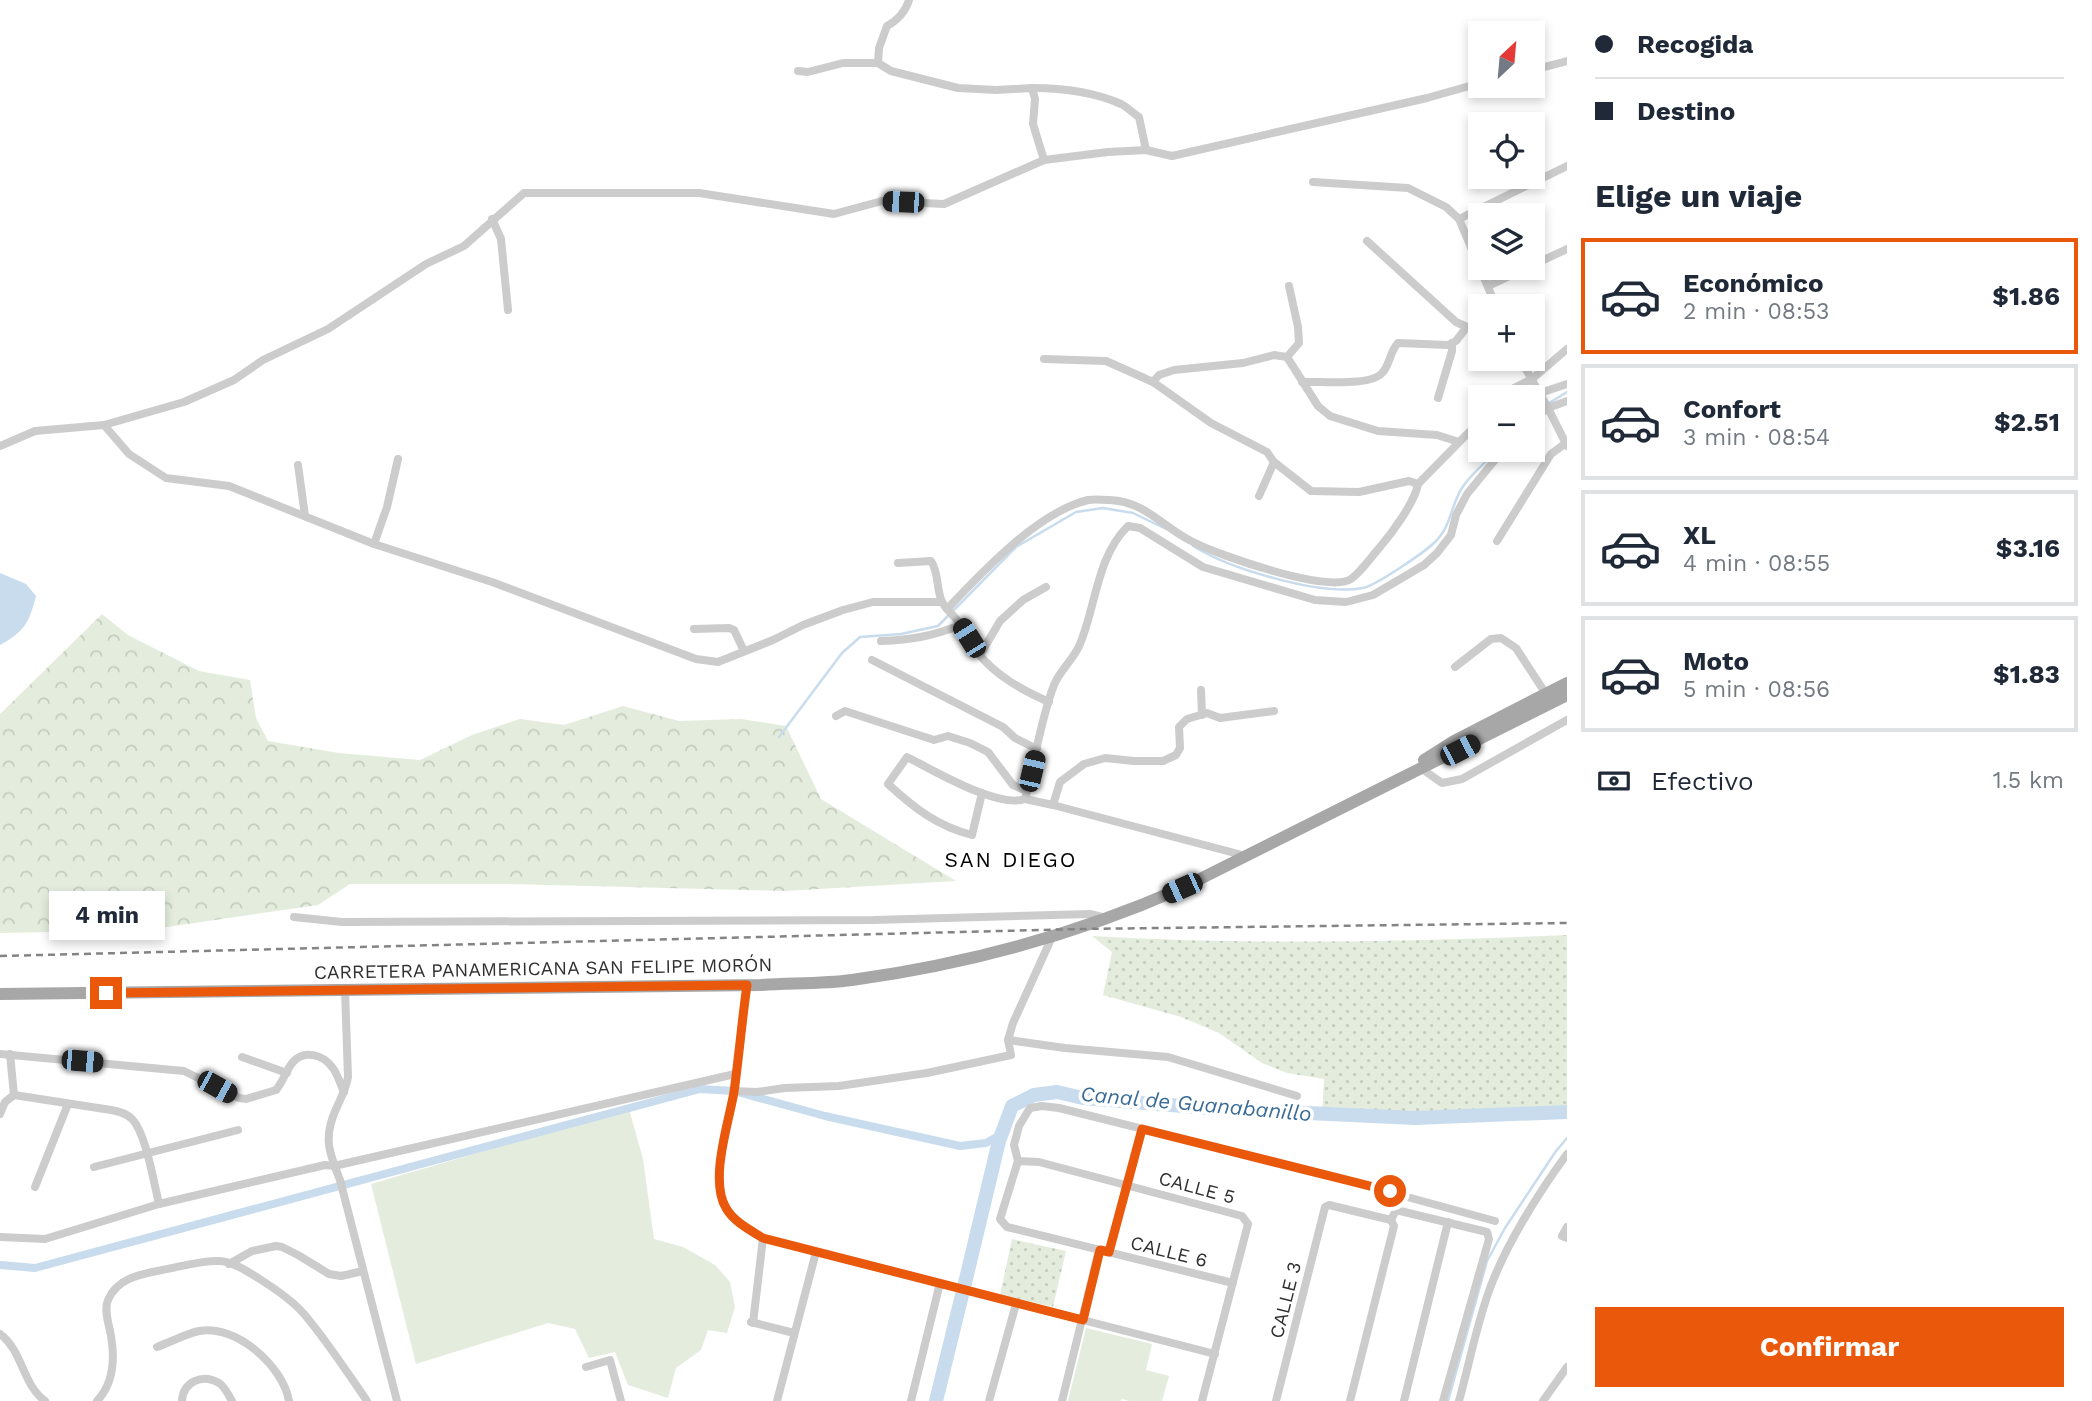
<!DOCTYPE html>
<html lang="es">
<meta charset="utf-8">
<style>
body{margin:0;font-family:"Work Sans",sans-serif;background:#f2f2f3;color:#1f2937;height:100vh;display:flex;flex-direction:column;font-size:26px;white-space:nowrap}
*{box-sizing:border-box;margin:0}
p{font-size:23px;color:#747a83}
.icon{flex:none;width:38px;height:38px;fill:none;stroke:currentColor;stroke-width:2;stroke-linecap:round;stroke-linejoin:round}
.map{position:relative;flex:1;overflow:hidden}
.drawer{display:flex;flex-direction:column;background:#fff;width:525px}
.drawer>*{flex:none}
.top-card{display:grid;align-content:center;height:154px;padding:0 28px;background:#fff}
.needle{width:46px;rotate:26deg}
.controls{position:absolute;left:1468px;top:21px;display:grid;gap:14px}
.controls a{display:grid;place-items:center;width:77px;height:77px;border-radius:0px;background:#fff;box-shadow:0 4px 10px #0003;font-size:35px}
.end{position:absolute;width:32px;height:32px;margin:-16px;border:9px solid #ea580c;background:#fff;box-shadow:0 0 0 4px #fff}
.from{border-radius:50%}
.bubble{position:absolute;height:49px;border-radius:0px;background:#fff;box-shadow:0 4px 10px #0003;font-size:23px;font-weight:700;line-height:49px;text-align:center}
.car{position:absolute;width:21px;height:42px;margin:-21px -10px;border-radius:9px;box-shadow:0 0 5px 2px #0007;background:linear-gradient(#222 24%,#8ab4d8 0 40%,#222 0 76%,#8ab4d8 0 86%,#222 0)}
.top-card b{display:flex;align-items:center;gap:24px;height:66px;font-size:26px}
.top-card b+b{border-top:2px solid #e0e1e3}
.top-card i{width:18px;height:18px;background:#1f2937}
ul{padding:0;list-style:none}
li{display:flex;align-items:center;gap:21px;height:116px;margin:0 14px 10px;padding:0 14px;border:4px solid #e0e1e3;border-radius:0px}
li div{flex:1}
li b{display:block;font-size:26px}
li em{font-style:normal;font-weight:700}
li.active{border-color:#ea580c}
li>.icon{width:63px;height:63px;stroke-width:1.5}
h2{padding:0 28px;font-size:32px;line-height:84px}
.pay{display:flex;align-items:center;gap:18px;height:77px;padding:0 28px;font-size:26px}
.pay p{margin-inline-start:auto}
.cta{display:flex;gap:14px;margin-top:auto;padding:14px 28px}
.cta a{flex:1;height:80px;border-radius:0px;background:#ea580c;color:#fff;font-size:28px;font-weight:700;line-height:80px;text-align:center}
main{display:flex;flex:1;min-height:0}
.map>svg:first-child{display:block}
</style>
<main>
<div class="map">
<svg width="1567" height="1401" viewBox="0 0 1567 1401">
<defs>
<pattern id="grass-dots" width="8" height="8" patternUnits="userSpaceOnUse" patternTransform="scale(1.75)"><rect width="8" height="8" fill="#e4eddd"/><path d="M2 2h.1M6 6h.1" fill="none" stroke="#c4ccbe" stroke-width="1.8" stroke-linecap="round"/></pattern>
<pattern id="forest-crowns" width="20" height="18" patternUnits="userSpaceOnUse" patternTransform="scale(1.75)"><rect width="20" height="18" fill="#e4eddd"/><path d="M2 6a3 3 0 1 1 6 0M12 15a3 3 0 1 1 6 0" fill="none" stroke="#c4ccbe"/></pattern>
</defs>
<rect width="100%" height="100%" fill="#fff"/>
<g fill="url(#grass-dots)">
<path d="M1567,935V1112L1415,1118L1322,1113L1324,1079L1287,1073L1262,1063L1219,1033L1181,1017L1103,995L1112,952L1092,936C1250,945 1409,942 1567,935Z"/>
<path d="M1012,1239L1066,1251L1053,1307L1000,1295Z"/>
</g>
<path fill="url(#forest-crowns)" d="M102,614L128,635L199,671L250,680L256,718L268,741L339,753L420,760L472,735L520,719L564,725L623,706L679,721L741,719L786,726L821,799L956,881L785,891L510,884H350L318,905L147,930L0,933V714Z"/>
<g fill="#e4eddd">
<path d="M629,1109L643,1159L654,1239L683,1247L715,1265L730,1282L735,1307L727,1333L708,1330L701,1350L676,1368L668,1398L628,1385L615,1352L589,1358L575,1329L548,1323L416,1364L371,1184Z"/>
<path d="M1086,1328L1152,1344L1146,1370L1169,1376L1162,1401H1129L1122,1399L1121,1401H1068Z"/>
</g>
<path fill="#c8dcee" d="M0,573L26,584L36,596C29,623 25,631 0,645Z"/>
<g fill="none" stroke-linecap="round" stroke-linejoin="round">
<g stroke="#c8dcee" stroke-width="2.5">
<path d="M1533,413L1567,392"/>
<path d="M1193,546C1230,569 1320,596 1363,588C1375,586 1425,552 1435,542C1452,526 1451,502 1464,485C1473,472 1487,461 1498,450"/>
<path d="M779,737L842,653L860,637L901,634L938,626L1016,547L1076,512L1103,508L1133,513L1166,529"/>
<path d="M1448,1401L1487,1261L1505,1228L1556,1151L1567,1138"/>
</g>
<path stroke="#c8dcee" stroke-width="8" d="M0,1265L35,1268L700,1089L734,1091L825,1116L960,1146L986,1143L1002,1134"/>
<g stroke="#c8dcee" stroke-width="14">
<path d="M965,1283L999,1141L1012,1106L1034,1095L1057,1092L1083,1098L1220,1109L1415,1118L1567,1112"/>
<path d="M936,1401L962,1295"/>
</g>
<g stroke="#ccc" stroke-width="8">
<path d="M878,63L879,48L887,26C897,21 906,11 909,0"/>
<path d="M1533,70L1567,61"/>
<path d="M798,71L808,72L843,63H878L891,71L958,88L996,90L1032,88L1035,99L1033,124L1044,160"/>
<path d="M1032,88C1061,88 1094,92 1121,104C1127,107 1133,113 1139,117L1146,150"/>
<path d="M1313,182L1408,188L1446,207L1459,219L1496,306"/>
<path d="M492,219L501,239L508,310"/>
<path d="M1459,219L1567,166"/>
<path d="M1367,241L1456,322L1480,333"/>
<path d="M1533,265L1567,249"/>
<path d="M1488,286L1527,268"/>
<path d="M1287,357L1318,406L1330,416L1378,431L1437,435L1459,442"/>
<path d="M1287,357L1299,343L1298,327L1289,286"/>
<path d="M1044,359L1106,361L1153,382L1211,423L1267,452L1274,462L1311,491L1359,492L1409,481L1418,484"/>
<path d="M1520,359L1548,408L1567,446"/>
<path d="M1153,382L1159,375L1174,370L1243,363L1274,355L1287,357"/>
<path d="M1302,382C1321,381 1372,387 1383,372C1390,364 1390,351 1398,343L1448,345L1456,341L1466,328"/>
<path d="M1540,393L1567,384"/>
<path d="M1505,397L1514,388L1532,379L1567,349"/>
<path d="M1438,398L1452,351V343"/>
<path d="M1533,420L1548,408L1567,401"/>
<path d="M104,425L184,402L234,380L263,360L328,329L426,264L464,246L524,193H699L834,214L882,201L944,204L1044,160L1108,152L1146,150L1172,156L1427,98L1480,83"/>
<path d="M0,446L35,431L104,425L129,454L166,478L229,486L374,544L492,582L696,659L718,662L773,640L803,625L843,610L873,602H942"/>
<path d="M298,465L305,516"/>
<path d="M1259,496L1274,462"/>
<path d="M1497,541L1551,454L1566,443"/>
<path d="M374,544L387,507L398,459"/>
<path d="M898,563L931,561C939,572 936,589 942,602C947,611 955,616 960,624C966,633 971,643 977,652C996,676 1022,690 1049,702"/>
<path d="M947,609C982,572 1038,512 1088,500C1095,499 1103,500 1110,500C1147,502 1163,528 1193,542C1218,555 1329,594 1351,579C1362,571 1371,557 1380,547C1392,533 1415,502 1418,484L1480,421"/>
<path d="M694,629L729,628L734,630L744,651"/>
<path d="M881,641C912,640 932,636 961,625"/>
<path d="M980,655L1000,621L1023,600L1046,587"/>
<path d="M872,660L1003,727L1015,738L1037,749"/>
<path d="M1455,667L1491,639L1501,638L1516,648L1546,694"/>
<path d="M1201,690L1202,715"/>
<path d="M836,716L845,711L934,740L948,736L970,743L988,752L1013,785L1027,791"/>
<path d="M1422,769L1442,783L1462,779L1567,720"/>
<path d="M982,793L972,835C937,826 914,808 888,784L907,757C933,770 998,809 1025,799"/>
<path d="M1053,805L1025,799C1034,764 1041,718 1054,685C1060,670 1074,659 1080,644C1096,606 1097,556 1128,526L1140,528L1203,567L1315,600L1346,602L1373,595L1424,565L1437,553L1451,535L1456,515L1467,494L1503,450"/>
<path d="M1246,856L1053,805L1060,782L1084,764L1105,758L1134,761H1163L1176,755L1180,748L1179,727L1187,719L1207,713L1220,718L1274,711"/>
<path d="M294,917L342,922L874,920L1090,914L1106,918"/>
<path d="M747,985C742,1020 739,1056 734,1092C729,1122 709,1180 726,1208C734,1222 750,1230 763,1238L1215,1354"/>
<path d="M345,990L348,1077C346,1089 341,1098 336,1109C323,1138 329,1152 340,1180L397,1401"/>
<path d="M1008,1040L1065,1048L1168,1057L1297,1096"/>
<path d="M0,1054L184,1071L239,1098L246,1099L276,1090C283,1082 286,1070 293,1062C304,1049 323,1055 332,1067C338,1074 340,1084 344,1092"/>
<path d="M242,1057L287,1073"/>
<path d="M734,1091L757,1092L785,1088L839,1086L927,1073L1011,1055L1008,1040L1013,1023L1052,937"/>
<path d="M14,1095L111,1110C118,1111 126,1113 132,1119C146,1133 154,1184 159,1204"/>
<path d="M0,1114L5,1102L14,1095L10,1054"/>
<path d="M1018,1161L1014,1145L1019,1126L1030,1108L1042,1106L1059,1108L1327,1175L1495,1221"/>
<path d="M94,1167L238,1130"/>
<path d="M35,1187L68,1104"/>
<path d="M1567,1227L1562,1236L1567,1238"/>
<path d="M0,1237L45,1239L159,1204L325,1165L334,1166L735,1074"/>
<path d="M1109,1252L1142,1129"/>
<path d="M229,1264L252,1251L276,1246L282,1247L298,1255L329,1274L341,1276L363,1271"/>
<path d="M751,1322L794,1333"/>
<path d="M753,1323L763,1238"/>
<path d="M0,1334C23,1351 22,1384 45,1401"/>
<path d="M157,1347C171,1342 185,1334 199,1331C236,1324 283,1366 289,1401"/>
<path d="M586,1367L610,1360L621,1401"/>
<path d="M97,1401C115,1382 115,1355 110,1331C108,1321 104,1309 108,1300C117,1278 141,1274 162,1270C180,1267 201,1260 220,1261C233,1262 247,1271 258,1278C274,1288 292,1300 304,1314C327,1341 347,1372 367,1401"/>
<path d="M182,1401C183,1382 202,1373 219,1383C225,1387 228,1394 232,1401"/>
<path d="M777,1401L816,1252"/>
<path d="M911,1401L940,1283"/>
<path d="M989,1401L1016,1304"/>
<path d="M1062,1401L1099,1250"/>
<path d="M1202,1401L1248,1224L1242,1216L1039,1162L1018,1161L1000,1219L1007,1227L1233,1283"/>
<path d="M1276,1401L1325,1207L1329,1205L1391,1220L1396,1210L1487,1232L1489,1239L1443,1401"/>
<path d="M1350,1401L1394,1226L1391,1220"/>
<path d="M1404,1401L1448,1222"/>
<path d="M1459,1401C1469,1365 1476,1327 1489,1291C1505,1246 1539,1192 1567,1154"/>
<path d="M1543,1401L1567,1367"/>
</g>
<g stroke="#a7a7a7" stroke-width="12">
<path d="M1424,760L1454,741L1567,683"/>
<path d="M0,994L761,985C791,983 822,984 852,980C967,964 1076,935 1182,888L1567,695"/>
</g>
<path stroke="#848484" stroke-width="2.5" stroke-dasharray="7 5" stroke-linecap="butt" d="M0,956L1080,929L1567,923"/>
</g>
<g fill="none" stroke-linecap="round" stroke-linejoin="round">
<path stroke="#ea580c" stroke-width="9" d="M106,993L747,985C742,1020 739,1056 734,1092C729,1122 709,1180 726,1208C734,1222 750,1230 763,1238L1083,1320L1100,1250L1109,1252L1142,1129L1390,1191"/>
</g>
<g text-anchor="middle" stroke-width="7" stroke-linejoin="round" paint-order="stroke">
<g font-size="19" fill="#2f2f2f" stroke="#fff">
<text transform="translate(543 968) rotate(-1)" y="7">CARRETERA PANAMERICANA SAN FELIPE MORÓN</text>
<text transform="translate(1197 1187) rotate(15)" y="7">CALLE 5</text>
<text transform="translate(1169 1251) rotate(14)" y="7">CALLE 6</text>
<text transform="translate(1285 1300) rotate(-76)" y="7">CALLE 3</text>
</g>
<g font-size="21" letter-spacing="2" fill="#000" stroke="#fff">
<text x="1011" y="867">SAN DIEGO</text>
</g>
<g font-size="21" font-style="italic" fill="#386b96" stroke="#fff">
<text transform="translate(1196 1104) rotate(5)" y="7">Canal de Guanabanillo</text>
</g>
</g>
</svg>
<div class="controls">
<a><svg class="needle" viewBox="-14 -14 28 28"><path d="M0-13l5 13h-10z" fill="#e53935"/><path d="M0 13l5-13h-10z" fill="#747a83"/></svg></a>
<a><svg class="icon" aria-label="locate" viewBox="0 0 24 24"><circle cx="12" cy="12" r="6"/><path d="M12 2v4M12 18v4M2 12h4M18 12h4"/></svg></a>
<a><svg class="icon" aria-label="layers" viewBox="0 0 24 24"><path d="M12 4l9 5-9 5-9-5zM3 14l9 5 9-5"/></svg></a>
<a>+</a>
<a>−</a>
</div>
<i class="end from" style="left:1390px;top:1191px"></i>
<i class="end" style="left:106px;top:993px"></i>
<div class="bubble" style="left:49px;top:891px;width:116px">4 min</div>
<i class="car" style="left:903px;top:202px;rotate:272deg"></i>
<i class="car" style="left:969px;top:638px;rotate:328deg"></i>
<i class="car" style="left:1460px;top:750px;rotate:63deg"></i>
<i class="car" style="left:1032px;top:771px;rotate:13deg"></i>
<i class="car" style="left:1182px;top:888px;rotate:246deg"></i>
<i class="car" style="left:82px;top:1061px;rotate:95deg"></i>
<i class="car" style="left:217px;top:1087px;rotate:119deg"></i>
</div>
<section class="drawer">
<div class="top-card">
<b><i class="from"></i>Recogida</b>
<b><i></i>Destino</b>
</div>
<h2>Elige un viaje</h2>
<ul>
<li class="active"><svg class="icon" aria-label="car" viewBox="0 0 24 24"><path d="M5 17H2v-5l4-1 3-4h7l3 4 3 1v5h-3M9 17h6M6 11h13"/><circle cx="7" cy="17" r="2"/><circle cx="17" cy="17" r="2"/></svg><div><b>Económico</b><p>2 min · 08:53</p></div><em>$1.86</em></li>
<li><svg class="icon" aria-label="car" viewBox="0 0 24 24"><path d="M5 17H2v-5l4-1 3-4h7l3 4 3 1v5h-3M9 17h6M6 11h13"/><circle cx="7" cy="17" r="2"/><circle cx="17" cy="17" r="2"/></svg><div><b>Confort</b><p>3 min · 08:54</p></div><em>$2.51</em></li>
<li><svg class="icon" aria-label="car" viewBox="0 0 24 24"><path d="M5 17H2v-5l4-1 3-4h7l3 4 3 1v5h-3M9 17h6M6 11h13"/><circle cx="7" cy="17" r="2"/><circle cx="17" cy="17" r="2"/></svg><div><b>XL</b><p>4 min · 08:55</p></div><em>$3.16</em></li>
<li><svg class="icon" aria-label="car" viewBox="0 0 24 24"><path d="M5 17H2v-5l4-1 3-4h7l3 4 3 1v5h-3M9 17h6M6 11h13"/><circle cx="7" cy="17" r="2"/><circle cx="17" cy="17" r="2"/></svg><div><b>Moto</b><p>5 min · 08:56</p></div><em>$1.83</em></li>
</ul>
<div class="pay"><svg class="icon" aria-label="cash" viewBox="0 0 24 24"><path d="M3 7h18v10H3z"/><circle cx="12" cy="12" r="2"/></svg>Efectivo<p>1.5 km</p></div>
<div class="cta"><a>Confirmar</a></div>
</section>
</main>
